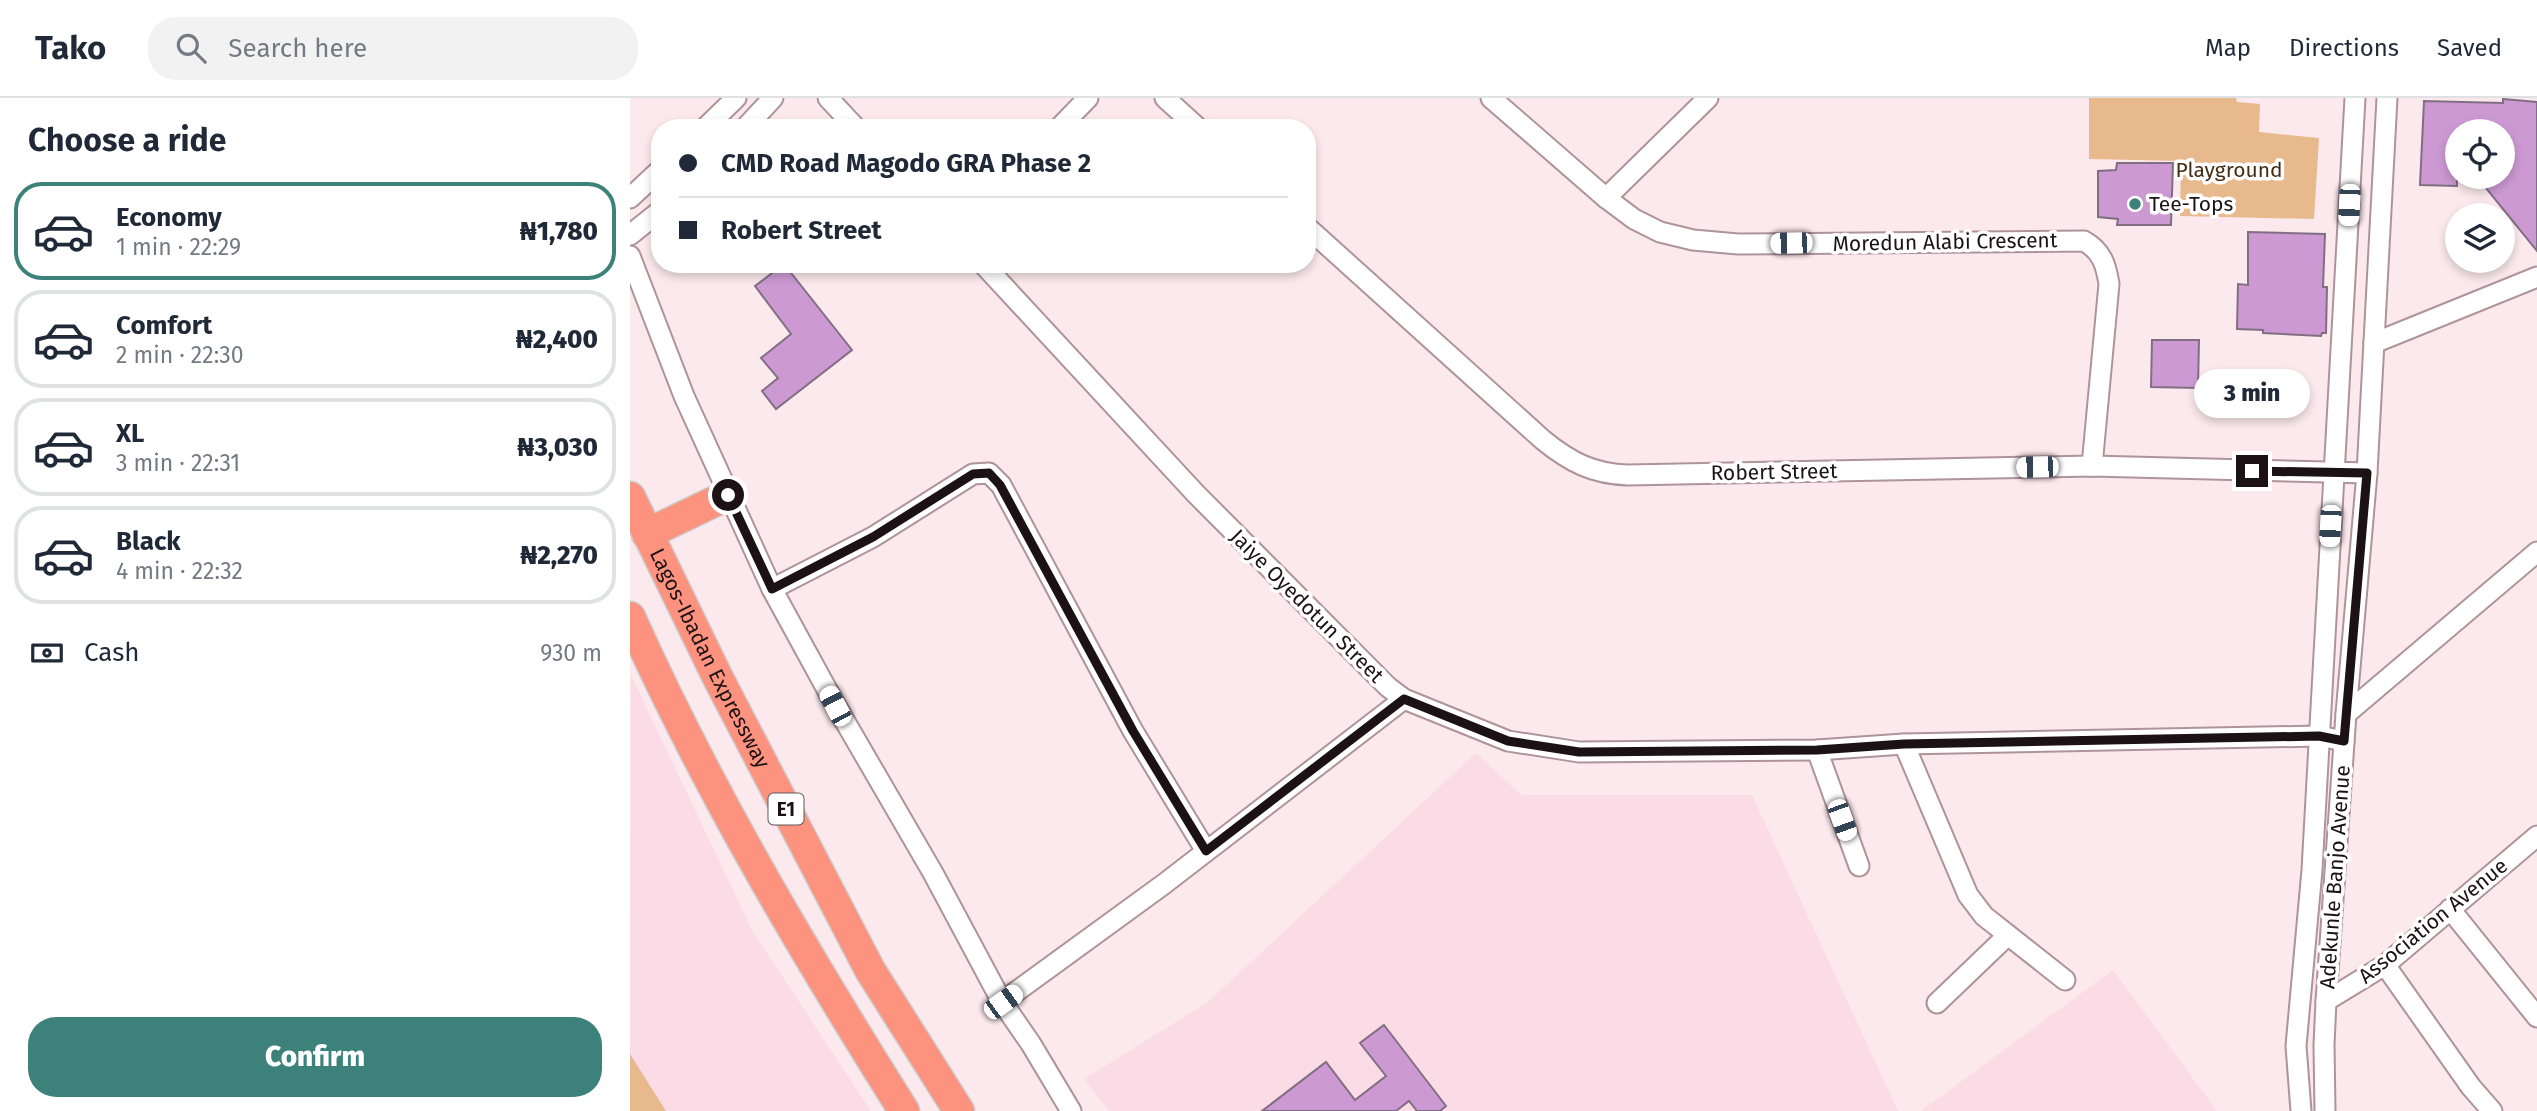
<!DOCTYPE html>
<meta charset="utf-8">
<style>
body{margin:0;font-family:"Fira Sans",sans-serif;background:#f2f2f3;color:#1f2937;height:100vh;display:flex;flex-direction:column;font-size:26px;white-space:nowrap}
*{box-sizing:border-box;margin:0}
p{font-size:23px;color:#747a83}
.icon{flex:none;width:38px;height:38px;fill:none;stroke:currentColor;stroke-width:2;stroke-linecap:round;stroke-linejoin:round}
.map{position:relative;flex:1;overflow:hidden}
.side{display:flex;flex-direction:column;background:#fff;width:630px}
.side>*{flex:none}
.guide{position:absolute;left:21px;top:21px;width:665px;height:154px;border-radius:28px;box-shadow:0 4px 10px #0003;display:grid;align-content:center;height:154px;padding:0 28px;background:#fff}
.tools{position:absolute;left:1815px;top:21px;display:grid;gap:14px}
.tools a{display:grid;place-items:center;width:70px;height:70px;border-radius:50%;background:#fff;box-shadow:0 4px 10px #0003;font-size:35px}
.end{position:absolute;width:32px;height:32px;margin:-16px;border:9px solid #1c1215;background:#fff;box-shadow:0 0 0 4px #fff}
.from{border-radius:50%}
.bubble{position:absolute;height:49px;border-radius:24px;background:#fff;box-shadow:0 4px 10px #0003;font-size:23px;font-weight:800;line-height:49px;text-align:center}
.car{position:absolute;width:21px;height:42px;margin:-21px -10px;border-radius:9px;box-shadow:0 0 5px 2px #0007;background:linear-gradient(#fff 24%,#345 0 40%,#fff 0 76%,#345 0 86%,#fff 0)}
.guide b{display:flex;align-items:center;gap:24px;height:66px;font-size:26px}
.guide b+b{border-top:2px solid #e0e1e3}
.guide i{width:18px;height:18px;background:#1f2937}
ul{padding:0;list-style:none}
li{display:flex;align-items:center;gap:21px;height:98px;margin:0 14px 10px;padding:0 14px;border:4px solid #e0e1e3;border-radius:28px}
li div{flex:1}
li b{display:block;font-size:26px}
li em{font-style:normal;font-weight:800}
li.selected{border-color:#3c827b}
li>.icon{width:63px;height:63px;stroke-width:1.5}
h2{padding:0 28px;font-size:32px;line-height:84px}
.pay{display:flex;align-items:center;gap:18px;height:77px;padding:0 28px;font-size:26px}
.pay p{margin-inline-start:auto}
.button{display:flex;gap:14px;margin-top:auto;padding:14px 28px}
.button a{flex:1;height:80px;border-radius:28px;background:#3c827b;color:#fff;font-size:28px;font-weight:800;line-height:80px;text-align:center}
header{display:flex;align-items:center;gap:42px;box-sizing:border-box;height:98px;padding:0 35px;background:#fff;border-bottom:2px solid #e0e1e3}
header strong{font-size:33px}
nav{display:flex;gap:38px;margin-inline-start:auto;font-size:24px}
.search{width:490px;height:63px;background:#f2f2f3;display:flex;align-items:center;gap:18px;box-sizing:border-box;padding:0 24px;border-radius:28px;color:#747a83;font-size:26px}
main{display:flex;flex:1;min-height:0}
.map>svg:first-child{display:block}
</style>
<header>
<strong>Tako</strong>
<div class="search"><svg class="icon" aria-label="search" viewBox="0 0 24 24"><circle cx="10" cy="10" r="6"/><path d="M15 15l6 6"/></svg>Search here</div>
<nav><a>Map</a><a>Directions</a><a>Saved</a></nav>
</header>
<main>
<section class="side">
<h2>Choose a ride</h2>
<ul>
<li class="selected"><svg class="icon" aria-label="car" viewBox="0 0 24 24"><path d="M5 17H2v-5l4-1 3-4h7l3 4 3 1v5h-3M9 17h6M6 11h13"/><circle cx="7" cy="17" r="2"/><circle cx="17" cy="17" r="2"/></svg><div><b>Economy</b><p>1 min · 22:29</p></div><em>₦1,780</em></li>
<li><svg class="icon" aria-label="car" viewBox="0 0 24 24"><path d="M5 17H2v-5l4-1 3-4h7l3 4 3 1v5h-3M9 17h6M6 11h13"/><circle cx="7" cy="17" r="2"/><circle cx="17" cy="17" r="2"/></svg><div><b>Comfort</b><p>2 min · 22:30</p></div><em>₦2,400</em></li>
<li><svg class="icon" aria-label="car" viewBox="0 0 24 24"><path d="M5 17H2v-5l4-1 3-4h7l3 4 3 1v5h-3M9 17h6M6 11h13"/><circle cx="7" cy="17" r="2"/><circle cx="17" cy="17" r="2"/></svg><div><b>XL</b><p>3 min · 22:31</p></div><em>₦3,030</em></li>
<li><svg class="icon" aria-label="car" viewBox="0 0 24 24"><path d="M5 17H2v-5l4-1 3-4h7l3 4 3 1v5h-3M9 17h6M6 11h13"/><circle cx="7" cy="17" r="2"/><circle cx="17" cy="17" r="2"/></svg><div><b>Black</b><p>4 min · 22:32</p></div><em>₦2,270</em></li>
</ul>
<div class="pay"><svg class="icon" aria-label="cash" viewBox="0 0 24 24"><path d="M3 7h18v10H3z"/><circle cx="12" cy="12" r="2"/></svg>Cash<p>930 m</p></div>
<div class="button"><a>Confirm</a></div>
</section>
<div class="map">
<svg width="1907" height="1013" viewBox="0 0 1907 1013">
<rect width="100%" height="100%" fill="#fbe9ee"/>
<g fill="#fbdce6">
<path d="M1,577L123,834L241,1013H36L0,956Z"/>
<path d="M846,655L891,697H1122L1268,1013H479L454,981L578,904Z"/>
<path d="M1483,872L1587,1013H1291Z"/>
</g>
<g fill="#e8b98c">
<path d="M1459,0H1606L1607,4L1630,6L1629,34L1689,40L1684,121L1550,118L1551,63L1459,61Z"/>
<path d="M0,956L36,1013H0Z"/>
</g>
<g fill="#cd99d3" stroke="#806f82" stroke-width="2">
<path d="M1873,1L1907,4V153L1847,79H1873L1872,33H1827V88L1790,87L1794,3L1873,5Z"/>
<path d="M1487,65H1543L1541,127H1487L1488,121L1468,119V73L1486,72Z"/>
<path d="M1618,134L1695,136L1693,189H1697L1696,235H1692L1691,238L1633,235V232L1607,231L1608,186L1618,187Z"/>
<path d="M154,166L222,252L146,311L132,293L148,280L131,260L161,236L125,188Z"/>
<path d="M1522,242H1569L1568,290L1521,289Z"/>
<path d="M754,927L816,1008L810,1013H787L779,1003L766,1013H632L696,964L725,1002L756,978L730,945Z"/>
</g>
<g fill="none" stroke-linecap="round" stroke-linejoin="round">
<g stroke="#af939c" stroke-width="23">
<g id="minor">
<path d="M198,0L226,30"/>
<path d="M535,0L568,30"/>
<path d="M861,0L976,100L1004,121L1030,134L1063,142L1108,146L1454,143C1472,153 1476,167 1479,186L1462,368"/>
<path d="M75,30L106,0"/>
<path d="M115,30L143,0"/>
<path d="M429,30L458,0"/>
<path d="M0,100L30,72"/>
<path d="M976,100L1078,0"/>
<path d="M677,129L913,342C940,364 963,376 998,377L1462,368L1737,375"/>
<path d="M0,137L30,113"/>
<path d="M0,158L54,298L142,491L206,608L303,775L372,904L401,946L441,1013"/>
<path d="M353,166L566,396L758,589L774,601L878,643L949,654L1187,652L1274,646L1689,638L1714,643"/>
<path d="M1744,245L1907,179"/>
<path d="M142,491L243,439L343,376L359,375L371,387L503,633L576,753"/>
<path d="M1716,616L1907,454"/>
<path d="M1274,646L1338,797L1354,818L1435,882"/>
<path d="M1187,652L1229,768"/>
<path d="M1820,811L1907,919"/>
<path d="M1755,867L1841,989L1862,1013"/>
<path d="M1696,903L1755,867L1907,738"/>
<path d="M372,904L534,786L774,601"/>
<path d="M1307,905L1378,837"/>
<path d="M1671,1013L1666,948L1682,772L1725,0"/>
<path d="M1695,1013L1694,947L1696,903L1716,616L1737,375L1757,0"/>
</g>
</g>
<g stroke="#cdcbcc" stroke-width="33">
<g id="highway">
<path id="s1" d="M0,399L88,580L240,872L329,1013"/>
<path d="M17,436L98,397"/>
<path d="M0,519C77,691 174,854 274,1013"/>
</g>
</g>
<use href="#minor" stroke="#fff" stroke-width="19"/>
<use href="#highway" stroke="#fd927e" stroke-width="30"/>
</g>
<g fill="none" stroke-linecap="round" stroke-linejoin="round">
<path stroke="#1c1215" stroke-width="9" d="M98,397L142,491L243,439L343,376L359,375L370,387L503,633L576,753L774,601L878,643L949,654L1187,652L1274,646L1689,638L1714,643L1737,375L1622,373"/>
</g>
<circle fill="#3c827b" stroke="#fff" stroke-width="2.5" cx="1505" cy="106" r="7"/>
<g text-anchor="middle" stroke-width="7" stroke-linejoin="round" paint-order="stroke">
<rect fill="#fff" stroke="#60595b" stroke-width="2" x="138.5" y="695.5" width="35" height="31" rx="5"/>
<g font-size="19" font-weight="bold" fill="#1c1215">
<text x="156" y="718">E1</text>
</g>
<g font-size="21" fill="#452d14" stroke="#fff">
<text x="1599" y="79">Playground</text>
</g>
<g font-size="21" fill="#1c1215" stroke="#fff" text-anchor="start">
<text x="1519" y="113">Tee-Tops</text>
</g>
<g font-size="21" fill="#1c1215" stroke="#fff">
<text transform="translate(1315 144) rotate(-1)" y="7">Moredun Alabi Crescent</text>
<text transform="translate(1144 374) rotate(-1)" y="7">Robert Street</text>
<text transform="translate(677 508) rotate(45)" y="7">Jaiye Oyedotun Street</text>
<text dy="7" stroke="none"><textPath href="#s1" startOffset="180">Lagos-Ibadan Expressway</textPath></text>
<text transform="translate(1705 779) rotate(-86)" y="7">Adekunle Banjo Avenue</text>
<text transform="translate(1803 823) rotate(-39)" y="7">Association Avenue</text>
</g>
</g>
</svg>
<div class="tools">
<a><svg class="icon" aria-label="locate" viewBox="0 0 24 24"><circle cx="12" cy="12" r="6"/><path d="M12 2v4M12 18v4M2 12h4M18 12h4"/></svg></a>
<a><svg class="icon" aria-label="layers" viewBox="0 0 24 24"><path d="M12 4l9 5-9 5-9-5zM3 14l9 5 9-5"/></svg></a>
</div>
<i class="end from" style="left:98px;top:397px"></i>
<i class="end" style="left:1622px;top:373px"></i>
<div class="bubble" style="left:1564px;top:271px;width:116px">3 min</div>
<i class="car" style="left:1719px;top:107px;rotate:183deg"></i>
<i class="car" style="left:1161px;top:145px;rotate:269deg"></i>
<i class="car" style="left:1407px;top:369px;rotate:269deg"></i>
<i class="car" style="left:1700px;top:428px;rotate:183deg"></i>
<i class="car" style="left:205px;top:608px;rotate:332deg"></i>
<i class="car" style="left:1212px;top:722px;rotate:160deg"></i>
<i class="car" style="left:373px;top:904px;rotate:54deg"></i>
<div class="guide">
<b><i class="from"></i>CMD Road Magodo GRA Phase 2</b>
<b><i></i>Robert Street</b>
</div>
</div>
</main>
